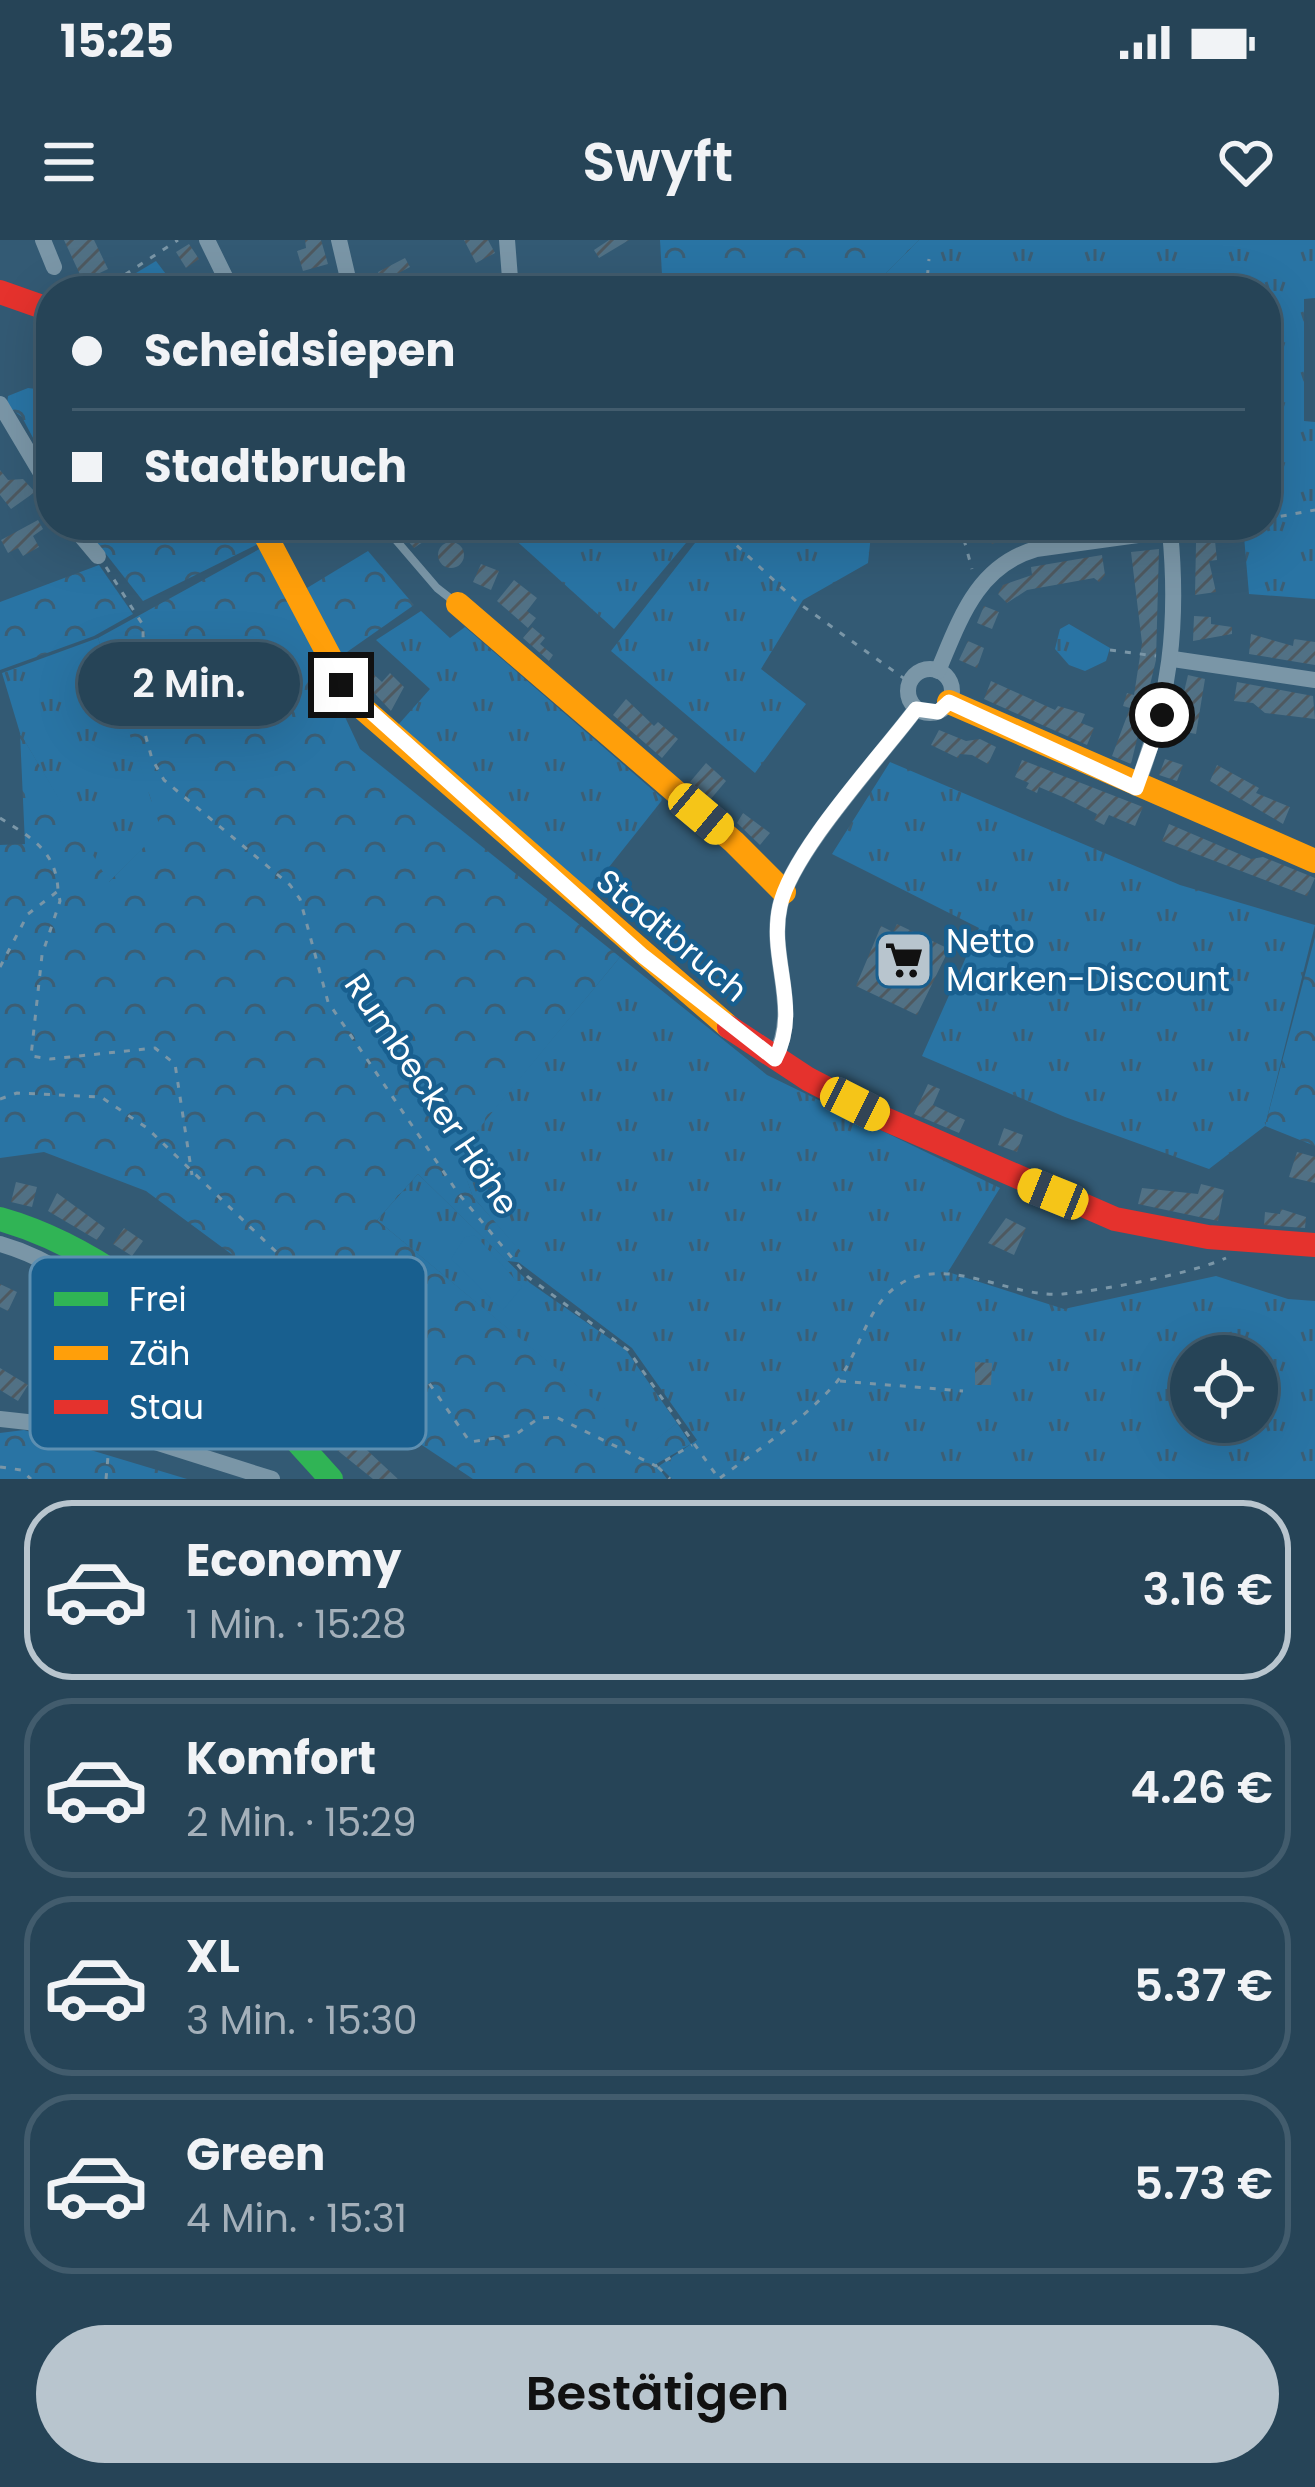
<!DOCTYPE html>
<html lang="de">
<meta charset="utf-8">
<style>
body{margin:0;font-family:Poppins,sans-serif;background:#324e61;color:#f1f3f6;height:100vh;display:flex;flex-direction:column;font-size:45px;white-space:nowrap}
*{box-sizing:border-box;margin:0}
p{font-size:39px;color:#a4b0ba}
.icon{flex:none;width:66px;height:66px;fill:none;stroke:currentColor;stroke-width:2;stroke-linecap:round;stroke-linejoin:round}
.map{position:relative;height:1239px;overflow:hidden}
.sheet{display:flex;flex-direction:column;background:#264457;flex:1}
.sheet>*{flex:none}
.banner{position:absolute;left:36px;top:36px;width:1245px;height:264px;border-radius:48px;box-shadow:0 12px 48px #0002,0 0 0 3px #425c6d;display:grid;align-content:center;height:264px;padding:0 36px;background:#264457}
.buttons{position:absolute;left:1170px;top:1095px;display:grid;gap:24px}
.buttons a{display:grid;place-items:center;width:108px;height:108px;border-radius:50%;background:#264457;box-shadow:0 12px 48px #0002,0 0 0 3px #425c6d;font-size:60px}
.end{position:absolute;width:54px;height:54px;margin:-27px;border:15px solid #fff;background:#111;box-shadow:0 0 0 6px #111}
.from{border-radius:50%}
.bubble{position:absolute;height:84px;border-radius:42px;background:#264457;box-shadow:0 12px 48px #0002,0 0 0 3px #425c6d;font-size:39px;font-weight:600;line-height:84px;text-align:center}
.car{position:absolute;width:36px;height:72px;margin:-36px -18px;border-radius:15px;box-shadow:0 0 9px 3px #0007;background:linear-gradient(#f5c518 24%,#345 0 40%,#f5c518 0 76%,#345 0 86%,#f5c518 0)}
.banner b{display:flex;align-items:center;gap:42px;height:114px;font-size:45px}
.banner b+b{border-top:3px solid #425c6d}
.banner i{width:30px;height:30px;background:#f1f3f6}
ul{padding:21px 0 0;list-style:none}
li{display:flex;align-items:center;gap:36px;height:180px;margin:0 24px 18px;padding:0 12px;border:6px solid #425c6d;border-radius:48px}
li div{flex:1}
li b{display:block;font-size:45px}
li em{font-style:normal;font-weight:600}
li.on{border-color:#b8c5ce}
li>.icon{width:108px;height:108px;stroke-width:1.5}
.action{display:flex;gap:24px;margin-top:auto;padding:24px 36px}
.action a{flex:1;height:138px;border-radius:72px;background:#b8c5ce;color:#111;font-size:48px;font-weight:600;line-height:138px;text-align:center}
.status{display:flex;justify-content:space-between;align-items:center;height:84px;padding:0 60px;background:#264457;direction:ltr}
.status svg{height:33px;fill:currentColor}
header{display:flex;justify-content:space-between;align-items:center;height:156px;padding:0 36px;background:#264457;font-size:54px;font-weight:600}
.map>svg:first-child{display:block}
</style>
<div class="status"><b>15:25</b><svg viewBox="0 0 49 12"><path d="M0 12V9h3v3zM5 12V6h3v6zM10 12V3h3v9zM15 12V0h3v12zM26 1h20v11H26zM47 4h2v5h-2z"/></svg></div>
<header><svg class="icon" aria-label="menu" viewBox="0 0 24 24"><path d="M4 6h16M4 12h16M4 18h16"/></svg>Swyft<svg class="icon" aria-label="heart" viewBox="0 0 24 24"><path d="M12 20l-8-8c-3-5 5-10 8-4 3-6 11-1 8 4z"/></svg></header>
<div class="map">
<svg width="1315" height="1239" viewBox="0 0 1315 1239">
<defs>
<pattern id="grass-tufts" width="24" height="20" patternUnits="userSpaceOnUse" patternTransform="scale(3)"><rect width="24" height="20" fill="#2974a4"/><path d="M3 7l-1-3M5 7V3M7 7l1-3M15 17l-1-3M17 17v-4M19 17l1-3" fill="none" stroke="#3c5e74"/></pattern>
<pattern id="forest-crowns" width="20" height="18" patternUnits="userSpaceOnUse" patternTransform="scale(3)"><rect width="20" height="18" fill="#2974a4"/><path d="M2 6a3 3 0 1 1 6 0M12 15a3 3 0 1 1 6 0" fill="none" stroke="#3c5e74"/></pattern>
<pattern id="building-hatch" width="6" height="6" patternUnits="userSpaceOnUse" patternTransform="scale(3)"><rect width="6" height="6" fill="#517185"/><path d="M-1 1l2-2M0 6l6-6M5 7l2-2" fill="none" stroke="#4e5960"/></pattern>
</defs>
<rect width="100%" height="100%" fill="#335a74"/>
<g fill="url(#grass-tufts)" fill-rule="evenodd">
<path d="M919,0H1315V58L1304,59V181L1315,182V359L1249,354L1243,285H1266V51H868Z"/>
<path d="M156,21L178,50L106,51Z"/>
<path d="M499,285H689L696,291L614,389Z"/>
<path d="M709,285H872L868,323L803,360L761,429L806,464L755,533L611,411Z"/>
<path d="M421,371L450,398L465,387L663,559L590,651L398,485L430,449L376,400Z"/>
<path d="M1069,384L1110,408L1106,421L1085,431L1069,425L1055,409L1060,389Z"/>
<path d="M98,398L162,590L108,643L20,493L2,433Z"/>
<path d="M890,522L1180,645L1315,685L1265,886L1209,929L1065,877L922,816L979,688L832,614Z"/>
<path d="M620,717L767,835L1000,948L948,1032L1064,1069L1216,1036L1288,1059L1315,1061V1239H672L659,1226L697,1200L632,1108L517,1021L530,1023L473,957L457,914ZM1191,1116H1257V1182H1191Z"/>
<path d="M418,934L530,1043L626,1110L677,1183L649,1206L377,980Z"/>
</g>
<g fill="url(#forest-crowns)">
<path d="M660,0H919L868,51H663Z"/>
<path d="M28,148L51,151V232L22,177L7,166L8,156Z"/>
<path d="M83,285H246L260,303L143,361Z"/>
<path d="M265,306L360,509L620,717L458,914L473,957L532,1024L507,1021L418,934L377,980L649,1205L677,1183L691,1204L656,1224L667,1239H473L354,1160L380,1124L146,951L44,912L0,918V605L25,604L20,493L109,642L161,590L98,398Z"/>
<path d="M368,311L414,365L337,419L307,348Z"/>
<path d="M99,325L133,374L94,396L0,430V362Z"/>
<path d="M1315,697V906L1265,886Z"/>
<path d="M24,1190L187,1239H0V1193Z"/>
</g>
<path fill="#2974a4" d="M475,995L522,1047L503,1070L451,1019L465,997Z"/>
<g fill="url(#building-hatch)">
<path d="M64,0H94L108,29L83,41Z"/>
<path d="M305,0H321L328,24L303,31L297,11L306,8Z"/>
<path d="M464,0H488L495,13L476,23Z"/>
<path d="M609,0H629L599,18L594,10Z"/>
<path d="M189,4L199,19L186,28L176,12Z"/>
<path d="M405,18L410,27L393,36L401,51H388L378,32Z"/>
<path d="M51,86V116L37,108L41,100L35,96L40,88L46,91Z"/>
<path d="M0,230L8,240L23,239L35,252L11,269L0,255Z"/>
<path d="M38,280L43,289L33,296L39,307L23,316L18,308L8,313L1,300Z"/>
<path d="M416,285L426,300L414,308L402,294Z"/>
<path d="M983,285H1016L1019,294L992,304Z"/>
<path d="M1215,301L1217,320L1209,321L1216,352L1195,355L1196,303Z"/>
<circle cx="451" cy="315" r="13"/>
<path d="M1159,309L1156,420L1131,524L1112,516L1130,468L1123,466L1127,453L1134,455L1142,403L1131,312Z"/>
<path d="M1102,315L1105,335L1099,342L1094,338L1027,350L1007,363L998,354L1003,345L1032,335L1031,327Z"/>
<path d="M481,324L499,331L491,350L473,342Z"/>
<path d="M514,340L537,358L527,371L536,378L528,388L497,361Z"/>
<path d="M984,366L999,372L992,389L977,383Z"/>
<path d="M1194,376L1211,377V384L1232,387V394L1193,401Z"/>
<path d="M532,387L545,398L540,404L553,415L549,421L523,398Z"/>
<path d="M1251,394L1293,406L1294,399L1315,402V425L1249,414Z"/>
<path d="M968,401L984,408L977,428L959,420Z"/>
<path d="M370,431L382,442L390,433L404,447L391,471L362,440Z"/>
<path d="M1188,435L1205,439L1196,494L1175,490Z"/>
<path d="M991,441L1055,470L1058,466L1085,474L1081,483L1094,488L1087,505L984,459Z"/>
<path d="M1237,442L1313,456L1315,479L1265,473L1253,463L1234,461Z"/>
<path d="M626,459L654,486L658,482L678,499L662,518L613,475Z"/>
<path d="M939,490L966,501L980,499L996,507L988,524L972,515L960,514L958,518L931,505Z"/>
<path d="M1165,519L1183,525L1177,541L1159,535Z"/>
<path d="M1022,520L1143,567L1135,586L1109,575L1104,585L1094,580L1097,574L1065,558L1039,547L1037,553L1026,548L1029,543L1015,537Z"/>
<path d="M706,523L726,541L710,560L690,542Z"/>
<path d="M1217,525L1259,548L1256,553L1290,567L1283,584L1210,541Z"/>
<path d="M743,573L770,593L760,605L737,583Z"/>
<path d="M1169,584L1251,619L1263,617L1315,638L1307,656L1162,601Z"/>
<path d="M897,684L949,709L917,775L856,746L881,686L893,692Z"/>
<path d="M928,844L940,849L933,865L965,880L959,893L914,874Z"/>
<path d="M1004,888L1023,895L1017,912L998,905Z"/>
<path d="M1297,912L1315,917V943L1289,937Z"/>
<path d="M16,942L37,947L32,967L11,962Z"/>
<path d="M1201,944L1224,950L1218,981L1138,964L1142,948L1198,954Z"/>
<path d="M57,953L105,988L97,1000L48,971Z"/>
<path d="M1281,969L1306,977L1305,988L1264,985L1265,972L1280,974Z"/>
<path d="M1006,978L1026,988L1014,1015L988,1003Z"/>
<path d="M124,988L143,1001L132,1016L113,1004Z"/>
<path d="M190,1043L225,1075L220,1080L224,1085L298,1149L295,1152L322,1178L325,1175L354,1198L398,1239H373L301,1181L177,1057Z"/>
<path d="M0,1044L17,1052L8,1071L0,1067Z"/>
<path d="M975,1122L992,1123L991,1145H975Z"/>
<path d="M0,1128L28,1145L18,1161L0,1150Z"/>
</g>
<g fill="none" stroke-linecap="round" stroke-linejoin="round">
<g stroke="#7a96a7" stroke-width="3" stroke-dasharray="6 9" stroke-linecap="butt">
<path d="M100,51L178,0"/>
<path d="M926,51L929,19"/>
<path d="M1266,279L1315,270"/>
<path d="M715,285L797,362L909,442"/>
<path d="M960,285L972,329"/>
<path d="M106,327L143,385L144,490L152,519L164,540L290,645L300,659L328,762L458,953L528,1037L628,1110L719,1239"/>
<path d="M1110,410L1156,416"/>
<path d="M0,578C32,598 56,611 58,650"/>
<path d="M0,727L28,674L58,651L60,661L42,715L31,816L50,819L155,808L175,824L192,935"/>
<path d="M0,859L17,853L101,857L147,888L317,1051L415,1123L470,1202L515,1195L539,1178L556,1177L656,1226L692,1205"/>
<path d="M840,1141L963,1151"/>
<path d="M0,1227L21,1230L31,1239"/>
<path d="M658,1227L670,1239"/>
<path d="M720,1238C759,1209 802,1181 835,1144C860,1115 865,1066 900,1044C948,1014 1012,1059 1063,1054C1103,1050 1191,1034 1226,1018"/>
<path d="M106,1239L109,1205"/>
</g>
<path stroke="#7a96a7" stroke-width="8" d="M383,285L437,348L455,362"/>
<g stroke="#7a96a7" stroke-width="16">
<path d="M43,0L54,27"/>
<path d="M207,0L232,51"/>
<path d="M339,0L351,51"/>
<path d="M507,0L511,51"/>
<path d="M0,164L51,250"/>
<path d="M72,285L98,316"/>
<path d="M1173,419L1315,440"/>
<circle cx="930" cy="451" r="22"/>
<path d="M938,431C960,379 977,326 1036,309L1203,286"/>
<path d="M1136,548C1170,460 1179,384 1170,291"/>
<path d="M774,819C802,768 768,719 780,666C791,613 881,516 916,469"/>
<path d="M0,1004C115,1037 183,1152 290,1200"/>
<path d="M0,1179L127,1193L272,1239"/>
</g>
<path stroke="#30b455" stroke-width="24" d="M0,979C138,1018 238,1136 331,1239"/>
<g stroke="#ff9f0a" stroke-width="24">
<path d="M260,285L352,459L729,787"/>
<path d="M458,364L734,602L784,652"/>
<path d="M949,462L1315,621"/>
</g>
<g stroke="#e5322d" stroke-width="24">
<path d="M0,52L51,70"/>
<path d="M729,787L808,839L885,879L1115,979L1208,997L1315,1005"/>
</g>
</g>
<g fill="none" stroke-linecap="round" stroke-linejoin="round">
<path stroke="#fff" stroke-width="15" d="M341,445L643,716L775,819C802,768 768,719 780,666C792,611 880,517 916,469L938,472L949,462L1136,548L1162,475"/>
</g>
<defs>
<g id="supermarket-square" transform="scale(3)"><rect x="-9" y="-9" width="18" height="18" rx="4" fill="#b8c5ce" stroke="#185f8f"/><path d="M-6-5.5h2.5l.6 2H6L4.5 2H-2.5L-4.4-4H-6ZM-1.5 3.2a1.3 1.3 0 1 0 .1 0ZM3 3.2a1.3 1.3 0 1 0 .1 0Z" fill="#111"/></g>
</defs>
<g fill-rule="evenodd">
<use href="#supermarket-square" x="904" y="720"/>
</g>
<g text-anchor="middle" stroke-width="9" stroke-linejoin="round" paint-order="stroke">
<g font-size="33" fill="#fff" stroke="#185f8f">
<text transform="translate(672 695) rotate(40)" y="12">Stadtbruch</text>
<text transform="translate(432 854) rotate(56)" y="12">Rumbecker Höhe</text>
</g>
<g font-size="33" fill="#fff" stroke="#185f8f" text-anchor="start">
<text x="946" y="713">Netto<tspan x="946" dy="38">Marken-Discount</tspan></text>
</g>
</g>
<rect x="30" y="1017" width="396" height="192" rx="18" fill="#185f8f" stroke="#5d8fb1" stroke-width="3"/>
<rect x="54" y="1052" width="54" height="14" fill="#30b455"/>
<rect x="54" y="1106" width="54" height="14" fill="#ff9f0a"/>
<rect x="54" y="1160" width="54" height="14" fill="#e5322d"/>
<g font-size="33" fill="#fff">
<text x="129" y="1071">Frei</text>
<text x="129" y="1125">Zäh</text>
<text x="129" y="1179">Stau</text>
</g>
</svg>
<div class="buttons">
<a><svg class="icon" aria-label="locate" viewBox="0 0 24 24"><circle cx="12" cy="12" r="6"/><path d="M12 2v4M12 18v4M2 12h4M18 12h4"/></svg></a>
</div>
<i class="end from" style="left:1162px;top:475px"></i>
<i class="end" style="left:341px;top:445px"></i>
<div class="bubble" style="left:78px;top:402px;width:222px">2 Min.</div>
<i class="car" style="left:701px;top:574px;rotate:130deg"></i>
<i class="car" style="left:855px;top:864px;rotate:117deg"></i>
<i class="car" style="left:1053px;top:954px;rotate:292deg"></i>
<div class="banner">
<b><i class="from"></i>Scheidsiepen</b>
<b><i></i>Stadtbruch</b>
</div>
</div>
<section class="sheet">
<ul>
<li class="on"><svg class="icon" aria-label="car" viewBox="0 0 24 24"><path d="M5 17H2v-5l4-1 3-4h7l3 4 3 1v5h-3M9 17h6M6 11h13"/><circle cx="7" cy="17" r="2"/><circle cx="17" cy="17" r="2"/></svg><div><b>Economy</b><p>1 Min. · 15:28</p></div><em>3.16 €</em></li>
<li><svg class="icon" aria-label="car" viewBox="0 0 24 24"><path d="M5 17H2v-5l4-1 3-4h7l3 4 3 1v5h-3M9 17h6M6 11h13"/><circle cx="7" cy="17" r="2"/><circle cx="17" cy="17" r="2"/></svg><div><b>Komfort</b><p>2 Min. · 15:29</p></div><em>4.26 €</em></li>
<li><svg class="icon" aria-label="car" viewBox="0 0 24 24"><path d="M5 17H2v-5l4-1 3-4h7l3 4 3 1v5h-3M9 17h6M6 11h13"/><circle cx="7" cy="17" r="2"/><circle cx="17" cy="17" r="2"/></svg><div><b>XL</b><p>3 Min. · 15:30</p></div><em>5.37 €</em></li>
<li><svg class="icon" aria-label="car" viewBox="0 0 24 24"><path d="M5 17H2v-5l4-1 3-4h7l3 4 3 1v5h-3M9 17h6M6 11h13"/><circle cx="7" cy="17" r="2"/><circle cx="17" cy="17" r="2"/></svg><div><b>Green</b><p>4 Min. · 15:31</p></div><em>5.73 €</em></li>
</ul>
<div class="action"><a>Bestätigen</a></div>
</section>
